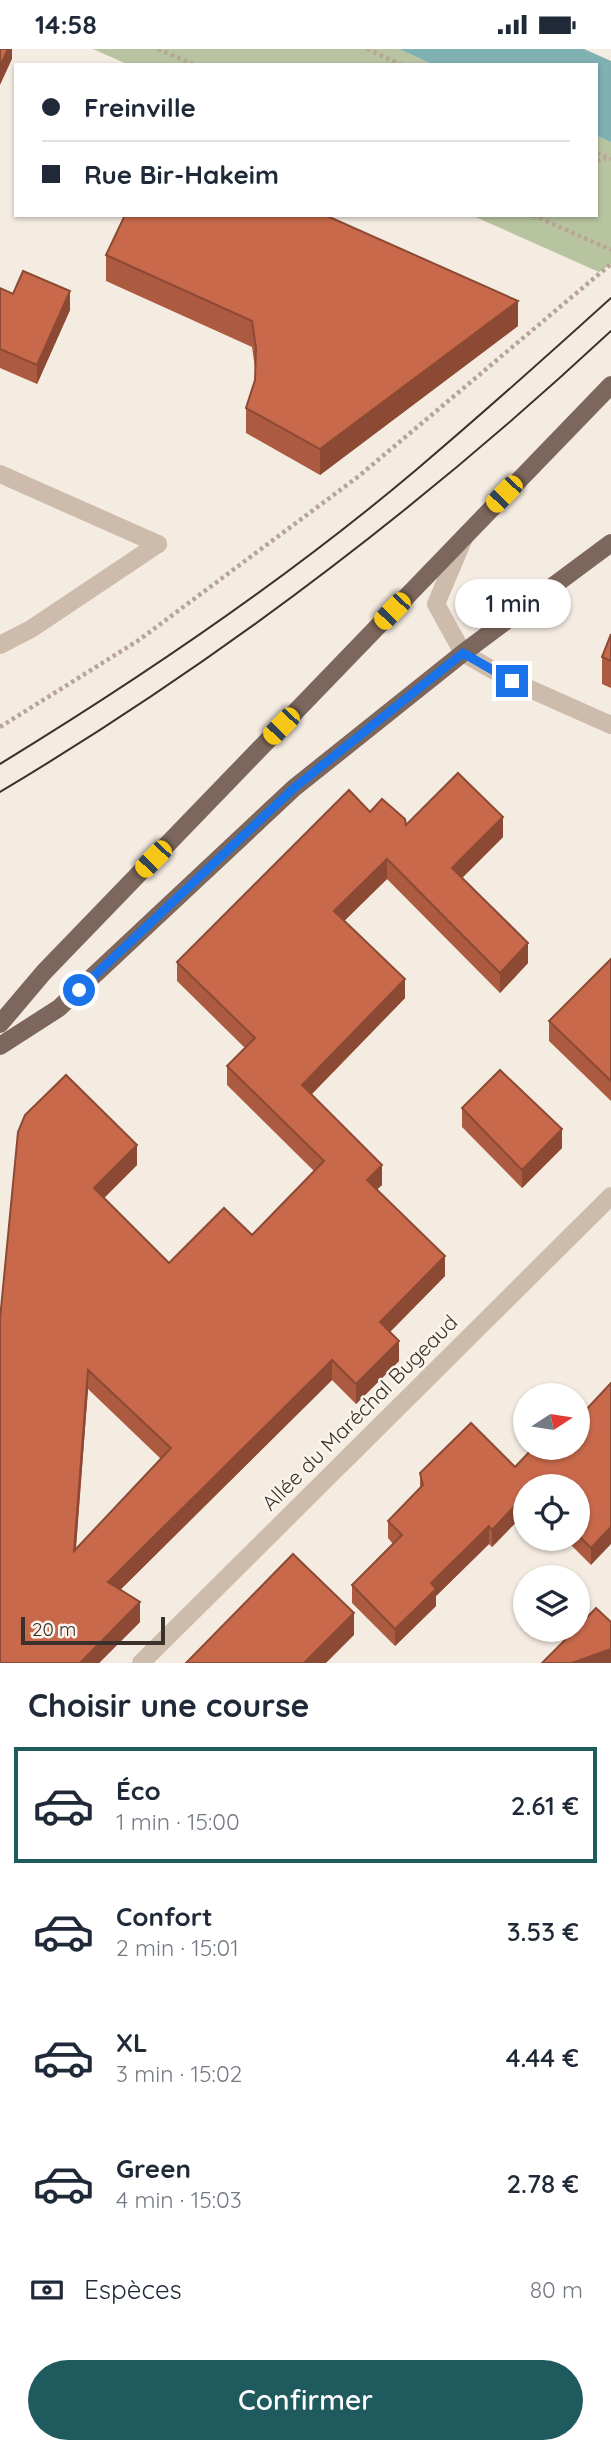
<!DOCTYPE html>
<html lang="fr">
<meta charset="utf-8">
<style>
body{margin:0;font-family:Quicksand,sans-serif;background:#f2f2f3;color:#1f2937;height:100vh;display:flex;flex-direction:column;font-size:26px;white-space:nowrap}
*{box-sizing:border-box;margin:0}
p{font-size:23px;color:#747a83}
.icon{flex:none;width:38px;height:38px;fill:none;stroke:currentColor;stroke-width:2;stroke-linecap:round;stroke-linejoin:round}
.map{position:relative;height:1614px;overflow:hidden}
.sheet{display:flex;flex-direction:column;background:#fff;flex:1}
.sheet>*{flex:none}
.top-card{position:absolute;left:14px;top:14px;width:584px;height:154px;border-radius:0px;box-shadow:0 2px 5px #0004;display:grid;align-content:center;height:154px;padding:0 28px;background:#fff}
.needle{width:46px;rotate:78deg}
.buttons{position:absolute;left:513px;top:1334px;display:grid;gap:14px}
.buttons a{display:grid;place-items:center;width:77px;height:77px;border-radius:50%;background:#fff;box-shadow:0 2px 5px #0004;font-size:35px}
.scale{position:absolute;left:21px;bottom:18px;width:144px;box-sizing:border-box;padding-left:7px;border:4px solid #3b302b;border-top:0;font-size:19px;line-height:24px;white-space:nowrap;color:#3b302b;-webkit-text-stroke:5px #fbf5ee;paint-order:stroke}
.end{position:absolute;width:32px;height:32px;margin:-16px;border:9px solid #1a73e8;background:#fff;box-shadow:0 0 0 4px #fff}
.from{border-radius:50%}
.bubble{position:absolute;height:49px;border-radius:24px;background:#fff;box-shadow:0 2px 5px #0004;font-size:23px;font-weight:600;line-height:49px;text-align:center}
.car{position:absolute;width:21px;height:42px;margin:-21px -10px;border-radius:9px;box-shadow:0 0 5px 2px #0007;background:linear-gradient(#f5c518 24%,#345 0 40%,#f5c518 0 76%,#345 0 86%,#f5c518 0)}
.top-card b{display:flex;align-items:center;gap:24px;height:66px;font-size:26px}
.top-card b+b{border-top:2px solid #e0e1e3}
.top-card i{width:18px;height:18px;background:#1f2937}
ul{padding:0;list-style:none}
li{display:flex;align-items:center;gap:21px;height:116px;margin:0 14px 10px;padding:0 14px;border:4px solid transparent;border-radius:0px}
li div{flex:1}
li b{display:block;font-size:26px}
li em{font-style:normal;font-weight:600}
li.on{border-color:#1f5a5e}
li>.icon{width:63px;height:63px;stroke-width:1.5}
h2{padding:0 28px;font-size:32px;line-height:84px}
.pay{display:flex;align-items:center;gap:18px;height:77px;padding:0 28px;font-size:26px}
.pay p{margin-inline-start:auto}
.action{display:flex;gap:14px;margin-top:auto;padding:14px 28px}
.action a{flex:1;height:80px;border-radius:42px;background:#1f5a5e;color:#fff;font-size:28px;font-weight:600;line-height:80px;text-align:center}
.status{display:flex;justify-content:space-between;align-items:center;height:49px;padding:0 35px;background:#fff;direction:ltr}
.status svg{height:19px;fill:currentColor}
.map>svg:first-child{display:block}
</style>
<div class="status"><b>14:58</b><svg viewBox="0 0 49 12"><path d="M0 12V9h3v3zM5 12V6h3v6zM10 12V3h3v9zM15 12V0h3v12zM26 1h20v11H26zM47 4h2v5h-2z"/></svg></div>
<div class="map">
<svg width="611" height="1614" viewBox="0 0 611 1614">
<rect width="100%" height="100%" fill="#f4ebe1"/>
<g fill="#b8c4a0">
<path d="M93,0H399L434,16H129Z"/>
<path d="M597,87L611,93V215L599,223L471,166H597Z"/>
</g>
<path fill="#7fb0b2" d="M399,0H584L611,12V93L597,87V16H434Z"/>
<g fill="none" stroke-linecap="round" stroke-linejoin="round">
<g stroke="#b9a596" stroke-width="4.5" stroke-dasharray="3.5 3.5" stroke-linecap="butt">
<path d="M158,0L195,16"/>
<path d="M367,0L402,16"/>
<path d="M597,104L611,110"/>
<path d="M597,112L606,109"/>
<path d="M533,166L611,201"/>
<path d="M0,678L139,591L359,427L611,215"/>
</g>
<g stroke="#cdbbac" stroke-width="18">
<path d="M0,425L158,495"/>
<path d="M464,489L436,555L463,604L512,632L611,676"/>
<path d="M0,596L31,580L158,495"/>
<path d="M141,1614L611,1147"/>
</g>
<g stroke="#7d675c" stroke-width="18">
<path d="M0,975L44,923L611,336"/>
<path d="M0,997L59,959L294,739L463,604L611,494"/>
</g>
<g stroke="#3b302b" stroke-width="2">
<path d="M0,715C144,627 287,530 416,421C482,365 547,307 611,249"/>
<path d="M0,743C219,612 424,456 611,282"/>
</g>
</g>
<g fill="#ac5a40" fill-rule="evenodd">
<path d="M106,206L518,277L320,426L246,384V359L255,331V319L252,298L106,232Z"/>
<path d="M0,239L13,245L70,261L37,335L0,319Z"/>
<path d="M611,585V639L602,635V608Z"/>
<path d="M370,763L406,776L503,788L462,829L528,914L500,944L387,830L344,872L405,949L311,1046L382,1136L377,1140L445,1227L390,1283L399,1312L356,1355L332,1331L120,1541L140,1573L99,1614H0L18,1083L137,1116L104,1149L169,1214L252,1186L314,1122L227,1036V1017L245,999L177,932V913ZM88,1340L161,1410L76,1500Z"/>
<path d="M611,910V1052L549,992V972Z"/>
<path d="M462,1059L562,1099L522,1139L462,1078Z"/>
<path d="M611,1334L591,1516L564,1489H578V1437H525V1464L492,1498L489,1495L436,1547V1557L395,1597L352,1554V1536L393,1495L388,1489V1472L420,1439V1424L515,1418L583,1364Z"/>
</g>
<g fill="#8c4a34">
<path d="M8,0H12V10L0,36V17Z"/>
<path d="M70,242V261L37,335V316Z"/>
<path d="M518,252V277L320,426V400Z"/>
<path d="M503,768V788L452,839V819Z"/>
<path d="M387,810V830L334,882V862Z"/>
<path d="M528,894V914L500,944V924Z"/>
<path d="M405,930V949L302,1055V1036Z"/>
<path d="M562,1080V1099L522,1139V1121Z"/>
<path d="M137,1096V1116L94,1159V1139Z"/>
<path d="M382,1116V1136L367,1150V1131Z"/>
<path d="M445,1207V1227L380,1293V1273Z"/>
<path d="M399,1292V1312L356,1355V1335Z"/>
<path d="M332,1311V1331L108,1553V1533Z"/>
<path d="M88,1321V1340L74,1522V1502Z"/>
<path d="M525,1446V1464L492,1498V1481Z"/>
<path d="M489,1477V1495L436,1547V1557L395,1597V1580L431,1534Z"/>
<path d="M611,1478V1495L591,1516V1499Z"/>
<path d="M140,1553V1573L99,1614H80Z"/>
<path d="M354,1564V1586L326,1614H304Z"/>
<path d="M611,1600V1614H572Z"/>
</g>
<g fill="#c8694b" stroke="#8c4a34" stroke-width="2" fill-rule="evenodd">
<path d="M0,0H8L0,17Z"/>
<path d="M125,166H325L518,252L320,400L246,359L255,331L256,299L252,272L106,206Z"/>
<path d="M23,222L70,242L37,316L0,300V239L13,245Z"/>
<path d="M611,585V612L602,608Z"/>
<path d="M458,724L503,768L452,819L528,894L500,924L387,810L334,862L405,930L302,1036L382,1116L367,1131L445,1207L380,1273L399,1292L356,1335L332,1311L108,1533L140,1553L80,1614H0V1270L18,1083L25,1066L66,1026L137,1096L94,1139L169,1214L224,1159L252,1186L324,1112L227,1017L255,989L177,913L349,741L370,763L382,750L405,770L406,776ZM88,1321L171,1399L74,1502Z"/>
<path d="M611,910V1032L549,972Z"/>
<path d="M500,1021L562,1080L522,1121L462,1059Z"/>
<path d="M611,1334V1478L591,1499L578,1486V1437H525V1446L492,1481L489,1477L431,1534L436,1540L395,1580L352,1536L402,1486L388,1472L423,1436L420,1424L471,1374L515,1418L534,1398H578V1359L583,1364Z"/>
<path d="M293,1505L354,1564L304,1614H186Z"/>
<path d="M596,1559L611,1573V1600L572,1614H542L576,1580H578V1578Z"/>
</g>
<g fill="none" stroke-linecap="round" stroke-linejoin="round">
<path stroke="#1a73e8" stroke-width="9" d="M79,941L294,739L463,604L512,632"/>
</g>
<g text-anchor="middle" stroke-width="5" stroke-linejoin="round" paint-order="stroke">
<g font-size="21" fill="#3b302b" stroke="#fbf5ee">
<text transform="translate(360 1364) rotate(-45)" y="7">Allée du Maréchal Bugeaud</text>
</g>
</g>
</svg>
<div class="buttons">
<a><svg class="needle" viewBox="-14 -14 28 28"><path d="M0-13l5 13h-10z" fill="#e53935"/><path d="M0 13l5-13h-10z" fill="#747a83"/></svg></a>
<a><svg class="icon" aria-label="locate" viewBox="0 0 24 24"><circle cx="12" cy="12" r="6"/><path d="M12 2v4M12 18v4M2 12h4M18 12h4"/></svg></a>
<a><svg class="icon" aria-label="layers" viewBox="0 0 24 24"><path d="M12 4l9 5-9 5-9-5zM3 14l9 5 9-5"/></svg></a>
</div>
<div class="scale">20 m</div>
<i class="end from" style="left:79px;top:941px"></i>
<i class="end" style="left:512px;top:632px"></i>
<div class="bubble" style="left:455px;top:530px;width:116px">1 min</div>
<i class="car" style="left:504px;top:445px;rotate:224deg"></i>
<i class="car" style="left:392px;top:562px;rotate:224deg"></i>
<i class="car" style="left:281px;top:677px;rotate:224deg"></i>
<i class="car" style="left:153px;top:810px;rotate:224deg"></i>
<div class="top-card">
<b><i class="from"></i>Freinville</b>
<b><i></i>Rue Bir-Hakeim</b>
</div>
</div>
<section class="sheet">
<h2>Choisir une course</h2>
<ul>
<li class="on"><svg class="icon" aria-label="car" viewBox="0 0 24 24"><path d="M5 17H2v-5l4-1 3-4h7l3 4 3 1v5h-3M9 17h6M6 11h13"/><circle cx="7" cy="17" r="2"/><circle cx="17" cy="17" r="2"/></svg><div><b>Éco</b><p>1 min · 15:00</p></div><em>2.61 €</em></li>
<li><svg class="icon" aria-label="car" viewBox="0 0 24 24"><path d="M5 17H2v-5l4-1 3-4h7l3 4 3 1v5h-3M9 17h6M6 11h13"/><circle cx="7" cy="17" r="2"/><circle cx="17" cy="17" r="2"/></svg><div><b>Confort</b><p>2 min · 15:01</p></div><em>3.53 €</em></li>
<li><svg class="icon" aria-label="car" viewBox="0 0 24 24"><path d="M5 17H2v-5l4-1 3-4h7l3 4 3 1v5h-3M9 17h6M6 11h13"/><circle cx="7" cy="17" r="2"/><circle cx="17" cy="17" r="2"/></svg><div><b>XL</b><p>3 min · 15:02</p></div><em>4.44 €</em></li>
<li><svg class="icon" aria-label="car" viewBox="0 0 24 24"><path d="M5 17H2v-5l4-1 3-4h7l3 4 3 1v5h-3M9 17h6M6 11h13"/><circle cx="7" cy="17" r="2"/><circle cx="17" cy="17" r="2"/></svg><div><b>Green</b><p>4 min · 15:03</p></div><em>2.78 €</em></li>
</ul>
<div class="pay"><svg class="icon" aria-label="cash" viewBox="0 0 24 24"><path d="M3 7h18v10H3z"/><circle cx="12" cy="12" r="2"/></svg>Espèces<p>80 m</p></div>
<div class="action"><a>Confirmer</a></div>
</section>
